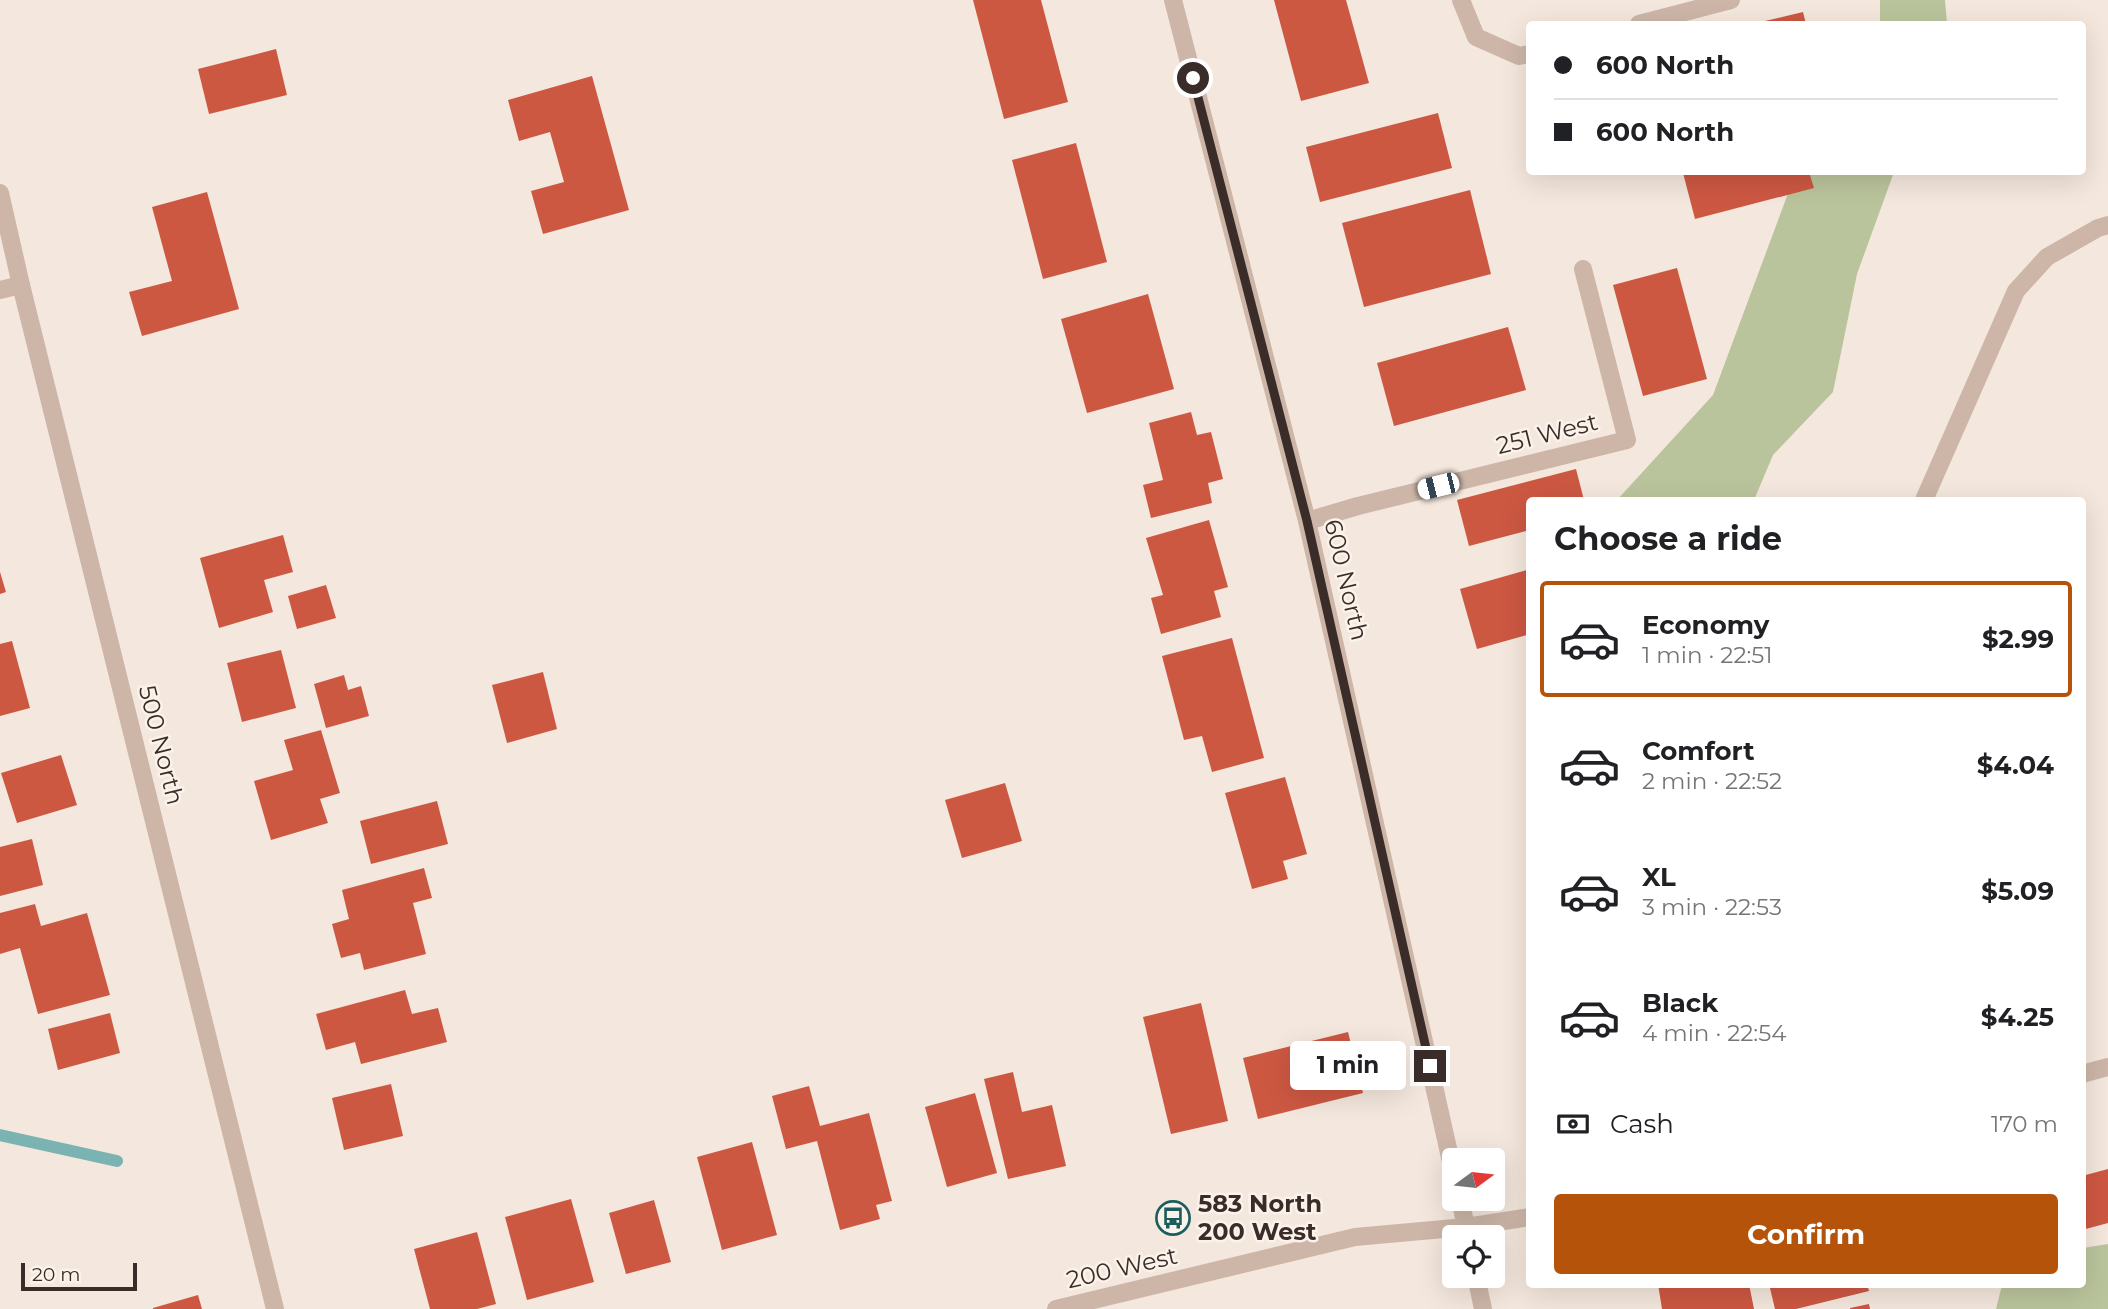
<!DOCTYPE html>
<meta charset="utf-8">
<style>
body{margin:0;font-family:Montserrat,sans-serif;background:#f6f6f6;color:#202124;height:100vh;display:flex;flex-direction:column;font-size:26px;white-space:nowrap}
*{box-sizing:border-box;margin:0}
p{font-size:23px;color:#757577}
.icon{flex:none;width:38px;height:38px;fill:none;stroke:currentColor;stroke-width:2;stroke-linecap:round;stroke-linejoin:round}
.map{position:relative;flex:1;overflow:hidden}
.panel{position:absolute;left:1526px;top:497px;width:560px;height:791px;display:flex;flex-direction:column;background:#fff;border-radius:7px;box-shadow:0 7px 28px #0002}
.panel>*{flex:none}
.top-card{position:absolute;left:1526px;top:21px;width:560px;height:154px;border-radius:7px;box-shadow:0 7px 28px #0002;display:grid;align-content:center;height:154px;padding:0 28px;background:#fff}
.needle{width:46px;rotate:75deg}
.controls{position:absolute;left:1442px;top:1148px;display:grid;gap:14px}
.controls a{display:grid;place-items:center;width:63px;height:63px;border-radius:7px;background:#fff;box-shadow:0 7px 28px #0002;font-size:35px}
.scale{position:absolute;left:21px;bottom:18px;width:116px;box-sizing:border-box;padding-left:7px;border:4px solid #3a2d29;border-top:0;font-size:19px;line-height:24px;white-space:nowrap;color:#3a2d29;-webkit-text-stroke:5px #fbf2ea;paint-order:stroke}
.end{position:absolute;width:32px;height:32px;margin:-16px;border:9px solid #3a2d29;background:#fff;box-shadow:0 0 0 4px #fff}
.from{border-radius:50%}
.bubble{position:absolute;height:49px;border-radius:7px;background:#fff;box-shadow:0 7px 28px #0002;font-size:23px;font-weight:700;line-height:49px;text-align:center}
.car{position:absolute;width:21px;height:42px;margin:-21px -10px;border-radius:9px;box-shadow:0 0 5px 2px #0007;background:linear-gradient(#fff 24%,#345 0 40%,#fff 0 76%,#345 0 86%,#fff 0)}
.top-card b{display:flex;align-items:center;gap:24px;height:66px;font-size:26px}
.top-card b+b{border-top:2px solid #e0e0e0}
.top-card i{width:18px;height:18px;background:#202124}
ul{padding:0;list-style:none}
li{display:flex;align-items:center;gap:21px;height:116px;margin:0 14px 10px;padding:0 14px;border:4px solid transparent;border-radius:7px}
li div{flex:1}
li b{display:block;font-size:26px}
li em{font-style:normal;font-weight:700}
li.on{border-color:#b45309}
li>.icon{width:63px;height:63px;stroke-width:1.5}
h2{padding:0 28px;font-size:32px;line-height:84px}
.pay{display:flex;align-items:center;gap:18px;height:77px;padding:0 28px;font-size:26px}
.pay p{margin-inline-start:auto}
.action{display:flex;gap:14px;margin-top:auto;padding:14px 28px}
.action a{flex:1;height:80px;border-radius:7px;background:#b45309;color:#fff;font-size:28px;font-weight:700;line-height:80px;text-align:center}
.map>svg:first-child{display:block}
</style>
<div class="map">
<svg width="2108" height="1309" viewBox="0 0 2108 1309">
<rect width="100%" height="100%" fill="#f4e7dd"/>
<g fill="#bac49c">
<path d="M1880,0H1945L1947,24H1880Z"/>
<path d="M1796,172H1894L1857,274L1833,392L1773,455L1754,500H1617L1713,395Z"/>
<path d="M2108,1244V1309H1996L2002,1285L2082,1284L2083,1248Z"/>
</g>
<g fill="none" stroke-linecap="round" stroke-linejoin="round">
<path stroke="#7ab3b1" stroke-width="12" d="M0,1135L117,1161"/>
</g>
<g fill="#cd5842">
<path d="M973,0H1041L1068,102L1004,119Z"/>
<path d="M1274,0H1346L1369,83L1301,101Z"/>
<path d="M1803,12L1806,24H1766L1765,21Z"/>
<path d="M276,49L287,95L209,114L198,69Z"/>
<path d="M592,76L629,210L543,234L531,191L564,182L550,132L519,141L508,100Z"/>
<path d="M1438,113L1452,168L1320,202L1306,147Z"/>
<path d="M1076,143L1107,262L1043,279L1012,160Z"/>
<path d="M1690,172H1809L1814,188L1695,219L1683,173Z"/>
<path d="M1470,190L1491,274L1364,307L1342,223Z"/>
<path d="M207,192L239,309L142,336L129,292L172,281L152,207Z"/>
<path d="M1677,268L1707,379L1643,396L1613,285Z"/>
<path d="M1148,294L1174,389L1087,413L1061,319Z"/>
<path d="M1508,327L1526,390L1394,426L1377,363Z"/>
<path d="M1191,412L1197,435L1211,432L1223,479L1208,483L1212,503L1151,518L1143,485L1163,480L1149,423Z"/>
<path d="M1576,469L1584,500H1530V530L1469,546L1457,500Z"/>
<path d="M1209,520L1228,587L1214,591L1221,617L1161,634L1151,598L1163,595L1146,538Z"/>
<path d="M283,535L293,572L264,580L273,612L219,628L200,558Z"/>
<path d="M1530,569V634L1477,649L1460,589Z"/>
<path d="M0,572L6,592L0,594Z"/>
<path d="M326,585L336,618L297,629L288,596Z"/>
<path d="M1232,638L1264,758L1212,772L1202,736L1184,740L1162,656Z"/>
<path d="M12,641L30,708L0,716V644Z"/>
<path d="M281,650L296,708L242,722L227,663Z"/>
<path d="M543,672L557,729L507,743L492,685Z"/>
<path d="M344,675L348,690L361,686L369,716L326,728L314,684Z"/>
<path d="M321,730L340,793L320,799L328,823L271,840L254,781L293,770L284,740Z"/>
<path d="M61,755L77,805L17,823L1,773Z"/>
<path d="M1285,777L1307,854L1283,861L1288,879L1252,889L1225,793Z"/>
<path d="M1005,783L1022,841L962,858L945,800Z"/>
<path d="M437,801L448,844L371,864L360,821Z"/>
<path d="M32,839L43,885L0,896V847Z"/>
<path d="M424,868L432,898L413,903L426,954L364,970L360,953L341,958L332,924L349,919L342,890Z"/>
<path d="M35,904L41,926L87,913L110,995L38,1014L20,948L0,954V913Z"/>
<path d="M405,990L412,1014L438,1008L447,1042L361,1064L355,1042L326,1050L316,1014Z"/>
<path d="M1201,1003L1228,1121L1171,1134L1143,1017Z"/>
<path d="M110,1013L120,1053L58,1070L48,1029Z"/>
<path d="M1348,1032L1363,1093L1258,1119L1243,1058Z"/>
<path d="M1013,1072L1022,1112L1052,1105L1066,1166L1008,1179L984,1079Z"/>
<path d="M391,1084L403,1136L344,1150L332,1098Z"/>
<path d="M809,1086L820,1126L869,1113L892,1201L876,1205L880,1219L840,1230L817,1141L786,1149L772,1096Z"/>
<path d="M975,1093L997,1173L947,1187L925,1107Z"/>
<path d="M752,1142L777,1235L722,1250L697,1157Z"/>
<path d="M2108,1169V1223L2082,1230V1176Z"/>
<path d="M571,1199L594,1282L527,1300L505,1217Z"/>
<path d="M654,1200L671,1262L626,1274L609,1213Z"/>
<path d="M477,1232L496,1304L477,1309H430L414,1249Z"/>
<path d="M1658,1284H1749L1754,1309H1662Z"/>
<path d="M1769,1284H1867L1869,1291L1796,1309H1775Z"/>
<path d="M198,1295L202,1309H153V1308Z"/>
<path d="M1869,1304L1870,1309H1850V1308Z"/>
</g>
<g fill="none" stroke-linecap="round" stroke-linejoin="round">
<g stroke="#cdb6a8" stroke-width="18">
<path d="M1173,0L1307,521L1454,1175"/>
<path d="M1461,0L1476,37L1519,56L1530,54"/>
<path d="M1639,24L1731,0"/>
<path d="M0,193L21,285L275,1309"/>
<path d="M0,290L21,285"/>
<path d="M1924,500L2016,291L2047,257L2098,228L2108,225"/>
<path d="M1307,521L1358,506L1627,440L1583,269"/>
<path d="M2082,1074L2108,1067"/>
<path d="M1460,1199L1468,1236"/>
<path d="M1476,1276L1483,1309"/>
<path d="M1056,1309L1355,1237L1466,1227L1530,1217"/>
</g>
</g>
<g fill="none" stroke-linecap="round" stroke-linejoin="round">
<path stroke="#3a2d29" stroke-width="9" d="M1193,78L1307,521L1430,1066"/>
</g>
<defs>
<g id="bus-ring" transform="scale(1.75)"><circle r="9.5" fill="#fbf2ea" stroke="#1b5e5d" stroke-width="1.5"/><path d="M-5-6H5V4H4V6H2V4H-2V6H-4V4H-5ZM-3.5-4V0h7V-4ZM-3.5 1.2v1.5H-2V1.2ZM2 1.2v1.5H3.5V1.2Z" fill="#1b5e5d"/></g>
</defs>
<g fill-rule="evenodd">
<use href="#bus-ring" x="1173" y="1218"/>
</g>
<g text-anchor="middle" stroke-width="5" stroke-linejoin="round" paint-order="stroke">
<g font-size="24" fill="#3a2d29" stroke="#fbf2ea">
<text transform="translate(1547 434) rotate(-14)" y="8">251 West</text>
<text transform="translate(1346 580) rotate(77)" y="8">600 North</text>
<text transform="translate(161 745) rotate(76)" y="8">500 North</text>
<text transform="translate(1122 1268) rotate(-13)" y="8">200 West</text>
</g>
<g font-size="24" font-weight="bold" fill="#3a2d29" stroke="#fbf2ea" text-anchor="start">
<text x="1198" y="1212">583 North<tspan x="1198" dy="28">200 West</tspan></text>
</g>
</g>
</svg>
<div class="controls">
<a><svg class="needle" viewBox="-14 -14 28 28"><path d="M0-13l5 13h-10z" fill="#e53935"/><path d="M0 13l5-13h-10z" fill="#757577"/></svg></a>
<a><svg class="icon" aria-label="locate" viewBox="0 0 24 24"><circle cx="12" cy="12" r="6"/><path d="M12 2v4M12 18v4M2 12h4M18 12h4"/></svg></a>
</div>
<div class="scale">20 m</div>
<i class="end from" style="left:1193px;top:78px"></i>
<i class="end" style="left:1430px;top:1066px"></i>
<div class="bubble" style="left:1290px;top:1041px;width:116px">1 min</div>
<i class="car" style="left:1438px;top:486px;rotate:256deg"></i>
<div class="top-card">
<b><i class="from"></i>600 North</b>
<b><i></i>600 North</b>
</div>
<section class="panel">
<h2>Choose a ride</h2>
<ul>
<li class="on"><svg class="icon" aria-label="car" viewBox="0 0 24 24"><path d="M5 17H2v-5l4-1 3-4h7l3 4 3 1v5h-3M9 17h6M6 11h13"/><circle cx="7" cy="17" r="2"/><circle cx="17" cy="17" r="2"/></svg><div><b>Economy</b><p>1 min · 22:51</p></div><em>$2.99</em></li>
<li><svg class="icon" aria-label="car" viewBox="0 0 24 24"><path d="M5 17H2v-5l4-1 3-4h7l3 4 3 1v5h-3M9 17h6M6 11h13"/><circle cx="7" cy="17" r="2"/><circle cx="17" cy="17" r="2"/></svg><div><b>Comfort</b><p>2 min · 22:52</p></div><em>$4.04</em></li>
<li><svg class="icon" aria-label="car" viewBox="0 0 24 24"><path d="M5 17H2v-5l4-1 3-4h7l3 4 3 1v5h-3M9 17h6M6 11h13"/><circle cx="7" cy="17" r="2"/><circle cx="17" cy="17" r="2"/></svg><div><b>XL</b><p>3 min · 22:53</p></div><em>$5.09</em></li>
<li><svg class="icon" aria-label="car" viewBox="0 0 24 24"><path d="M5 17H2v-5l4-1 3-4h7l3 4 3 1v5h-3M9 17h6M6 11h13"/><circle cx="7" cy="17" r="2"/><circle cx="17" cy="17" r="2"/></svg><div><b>Black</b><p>4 min · 22:54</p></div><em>$4.25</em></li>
</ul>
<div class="pay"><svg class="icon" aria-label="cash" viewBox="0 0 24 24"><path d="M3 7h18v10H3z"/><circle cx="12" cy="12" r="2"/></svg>Cash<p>170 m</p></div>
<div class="action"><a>Confirm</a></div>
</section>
</div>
